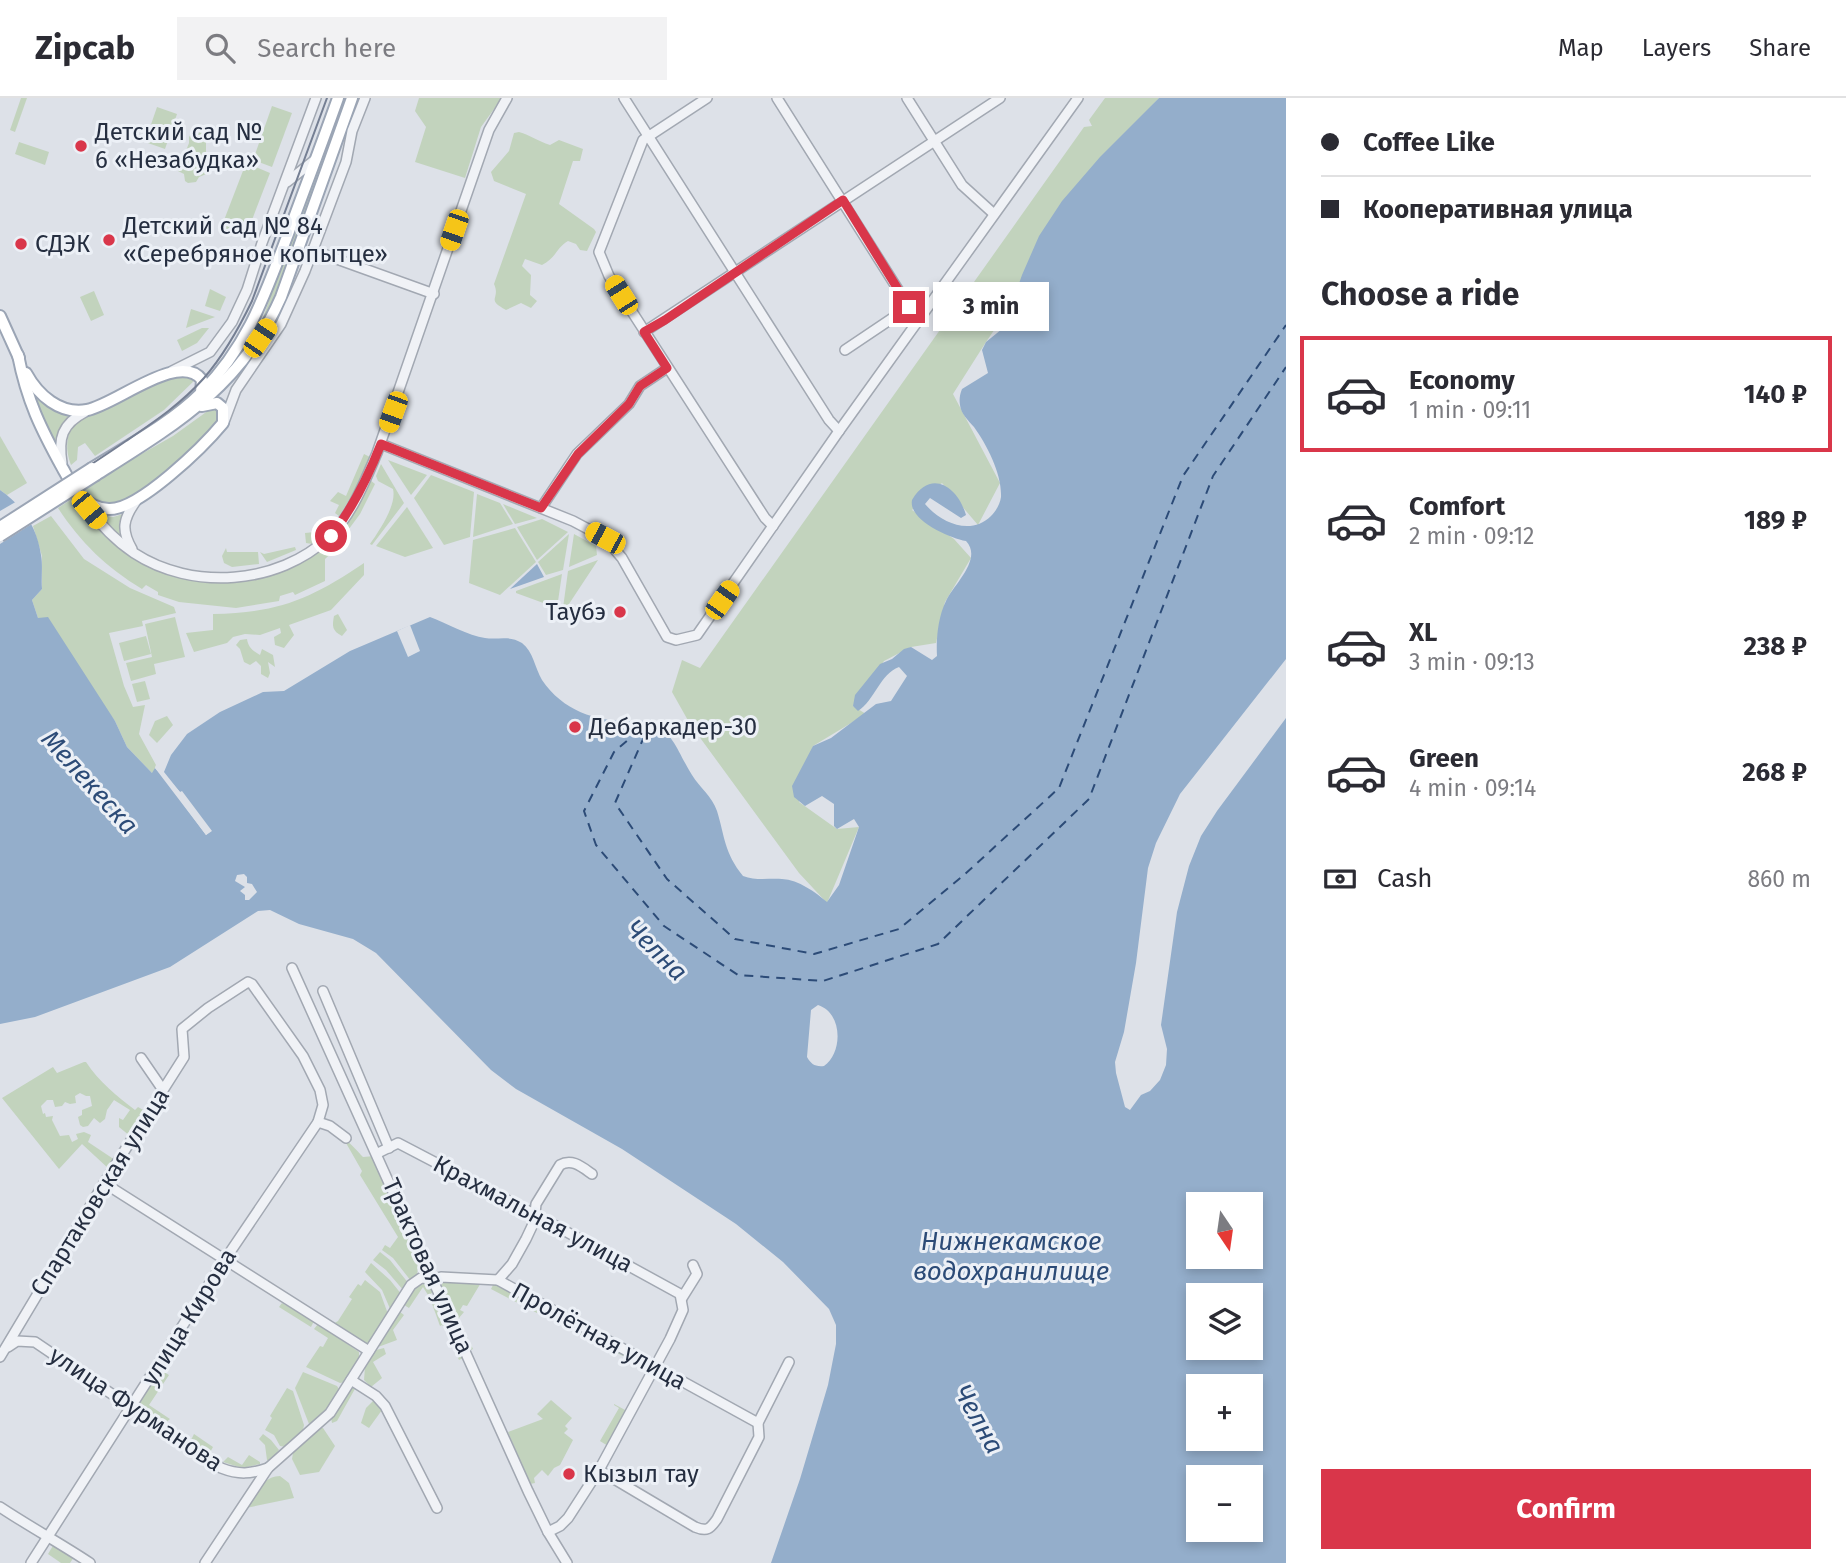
<!DOCTYPE html>
<meta charset="utf-8">
<style>
body{margin:0;font-family:"Fira Sans",sans-serif;background:#f2f2f3;color:#2b2b33;height:100vh;display:flex;flex-direction:column;font-size:26px;white-space:nowrap}
*{box-sizing:border-box;margin:0}
p{font-size:23px;color:#7c7c81}
.icon{flex:none;width:38px;height:38px;fill:none;stroke:currentColor;stroke-width:2;stroke-linecap:round;stroke-linejoin:round}
.map{position:relative;flex:1;overflow:hidden}
.side{display:flex;flex-direction:column;background:#fff;width:560px}
.side>*{flex:none}
.hud{display:grid;align-content:center;height:154px;padding:0 35px;background:#fff}
.needle{width:46px;rotate:167deg}
.fabs{position:absolute;left:1186px;top:1094px;display:grid;gap:14px}
.fabs a{display:grid;place-items:center;width:77px;height:77px;border-radius:0px;background:#fff;box-shadow:0 4px 10px #0003;font-size:35px}
.end{position:absolute;width:32px;height:32px;margin:-16px;border:9px solid #d9364a;background:#fff;box-shadow:0 0 0 4px #fff}
.from{border-radius:50%}
.bubble{position:absolute;height:49px;border-radius:0px;background:#fff;box-shadow:0 4px 10px #0003;font-size:23px;font-weight:700;line-height:49px;text-align:center}
.car{position:absolute;width:21px;height:42px;margin:-21px -10px;border-radius:9px;box-shadow:0 0 5px 2px #0007;background:linear-gradient(#f5c518 24%,#345 0 40%,#f5c518 0 76%,#345 0 86%,#f5c518 0)}
.hud b{display:flex;align-items:center;gap:24px;height:66px;font-size:26px}
.hud b+b{border-top:2px solid #e1e1e2}
.hud i{width:18px;height:18px;background:#2b2b33}
ul{padding:0;list-style:none}
li{display:flex;align-items:center;gap:21px;height:116px;margin:0 14px 10px;padding:0 21px;border:4px solid transparent;border-radius:0px}
li div{flex:1}
li b{display:block;font-size:26px}
li em{font-style:normal;font-weight:700}
li.active{border-color:#d9364a}
li>.icon{width:63px;height:63px;stroke-width:1.5}
h2{padding:0 35px;font-size:32px;line-height:84px}
.pay{display:flex;align-items:center;gap:18px;height:77px;padding:0 35px;font-size:26px}
.pay p{margin-inline-start:auto}
.primary-button{display:flex;gap:14px;margin-top:auto;padding:14px 35px}
.primary-button a{flex:1;height:80px;border-radius:0px;background:#d9364a;color:#fff;font-size:28px;font-weight:700;line-height:80px;text-align:center}
header{display:flex;align-items:center;gap:42px;box-sizing:border-box;height:98px;padding:0 35px;background:#fff;border-bottom:2px solid #e1e1e2}
header strong{font-size:33px}
nav{display:flex;gap:38px;margin-inline-start:auto;font-size:24px}
.search{width:490px;height:63px;background:#f2f2f3;display:flex;align-items:center;gap:18px;box-sizing:border-box;padding:0 24px;border-radius:0px;color:#7c7c81;font-size:26px}
main{display:flex;flex:1;min-height:0}
.map>svg:first-child{display:block}
</style>
<header>
<strong>Zipcab</strong>
<div class="search"><svg class="icon" aria-label="search" viewBox="0 0 24 24"><circle cx="10" cy="10" r="6"/><path d="M15 15l6 6"/></svg>Search here</div>
<nav><a>Map</a><a>Layers</a><a>Share</a></nav>
</header>
<main>
<div class="map">
<svg width="1286" height="1465" viewBox="0 0 1286 1465">
<rect width="100%" height="100%" fill="#dde1e8"/>
<g fill="#c2d3bd">
<path d="M21,0H27L15,34L10,32Z"/>
<path d="M343,0H348L265,224L240,260L224,275L262,222Z"/>
<path d="M419,0H502L481,29L465,80L415,64L426,29L415,13Z"/>
<path d="M1105,0H1159L1135,26L986,244L953,296L1000,385L978,427L942,385L912,412L954,441L971,460L945,504L936,545L911,549L884,563L853,608L866,616L813,648L799,704L837,731L859,729L827,805L799,775L690,626L672,594L682,562L700,570L1084,29L1092,28L1089,22Z"/>
<path d="M272,8L292,15L272,69L253,62Z"/>
<path d="M157,9L177,16L165,51L145,44Z"/>
<path d="M205,27L209,29L211,39L206,42V56L201,62L214,65L211,74L199,79L196,84L188,85L185,83L184,76L178,73L189,45V39L193,34L198,36Z"/>
<path d="M519,34C530,37 538,43 550,47L559,42L583,51L580,63H573L559,106L594,131L596,134L587,153L580,152L576,146L568,143C557,149 556,160 542,167L525,161L522,168L531,177L530,197L537,203L531,210L521,205L506,212C485,201 501,201 494,186L526,96L494,83L491,74L509,53L514,35Z"/>
<path d="M19,44L49,54L45,67L15,56Z"/>
<path d="M246,65L270,75L245,140L221,130Z"/>
<path d="M210,191L226,199L220,213L205,208Z"/>
<path d="M94,193L104,217L91,223L80,199Z"/>
<path d="M191,211L215,219L186,230Z"/>
<path d="M202,230H209L197,245L182,253L177,242Z"/>
<path d="M181,276L186,280L195,278L197,280L164,312L95,358L85,345L78,349L77,362L71,367C65,352 66,338 74,325L171,278Z"/>
<path d="M33,293L70,317L60,332L59,351L32,296Z"/>
<path d="M216,307L224,317L188,357L136,397L117,406L96,403L83,393L101,379L173,338Z"/>
<path d="M0,338L27,385L7,397L0,392Z"/>
<path d="M364,356L370,359L356,391L339,418L335,415L339,407L330,403L338,394L346,398Z"/>
<path d="M388,362L427,377L411,397Z"/>
<path d="M381,366L404,405L372,447L370,446C379,433 397,407 393,391L378,383L376,378Z"/>
<path d="M431,377L474,394L470,439L444,447L414,400Z"/>
<path d="M370,382L375,386L360,416L343,439L338,437L355,413Z"/>
<path d="M477,396L500,405L513,426L473,439Z"/>
<path d="M76,398L149,466L224,482L313,455L333,442L339,448L325,461V483L295,497L293,494L280,498L279,503L236,510L179,504L158,497V494L146,487L142,491C106,469 81,445 58,410Z"/>
<path d="M503,406L537,420L515,426Z"/>
<path d="M407,409L433,450L405,459L376,448Z"/>
<path d="M97,416L113,419L123,416L119,426L120,439Z"/>
<path d="M51,418L84,461L130,490L174,509L176,515L142,523L143,528L109,535L124,588L133,609L145,607L139,636L156,667L153,676L127,649L115,623L38,520L32,502L42,491V458L33,428Z"/>
<path d="M542,421L568,434L537,462L517,429Z"/>
<path d="M327,424L334,427L326,436L312,446L306,445L305,435L315,434Z"/>
<path d="M515,430L536,464L500,497L469,485L473,442Z"/>
<path d="M569,436L563,472L546,477L538,464Z"/>
<path d="M574,436L596,448L597,457L569,469Z"/>
<path d="M295,449L296,452L267,464L260,454L264,456Z"/>
<path d="M226,450L227,454H258L259,466L232,469L224,465L222,458Z"/>
<path d="M598,462L565,512L561,525L568,473Z"/>
<path d="M364,465V477L331,512L289,527L294,537L284,550L275,547L274,539L281,535L280,530L260,537L245,536L233,539L227,545L194,554L186,535L213,532V516C278,515 311,501 364,465Z"/>
<path d="M562,476L557,510L516,495V493Z"/>
<path d="M338,516L347,532L342,538C332,533 332,528 334,518Z"/>
<path d="M175,519L185,559L154,566L156,576L131,583L126,565L152,559L145,526Z"/>
<path d="M146,538L151,556L124,563L119,545Z"/>
<path d="M247,541C248,549 253,553 260,557L262,551L273,557L275,569L268,564L270,575L268,580L261,576V568L256,563L250,567L244,564L240,551L236,547L240,542Z"/>
<path d="M145,583L150,601L137,604L132,586Z"/>
<path d="M167,618L173,627L157,645L149,637L155,623Z"/>
<path d="M84,964H86C99,984 117,998 135,1012L138,1009L145,1013L130,1038L119,1029V1020L123,1022L130,1012L114,1002L107,1012L105,1021L100,1025L94,1020L88,1028L83,1029L80,1027L78,1019L82,1017V1012L92,1008L90,998H86L80,995L75,998L76,1005L70,1006L65,1004L62,1008L55,1009L53,1002H47L41,1008L43,1016L45,1015L46,1019L53,1018L52,1022L60,1038L69,1037L72,1044L78,1041L76,1036L84,1034L91,1037L88,1044L115,1062L109,1071L82,1046L59,1071L2,1000L53,969L57,975Z"/>
<path d="M324,1030C339,1033 353,1048 363,1059L375,1058L420,1162L417,1176L411,1183L393,1160L382,1152L385,1147L390,1150L398,1139L360,1077L362,1073L346,1045Z"/>
<path d="M380,1154L390,1162L409,1186L404,1193L386,1172L373,1162Z"/>
<path d="M371,1165L390,1182L402,1197L391,1213L382,1192L365,1174Z"/>
<path d="M365,1182L380,1194L388,1216L371,1243L365,1246L322,1220L323,1218L333,1226L338,1223L352,1201L349,1199L358,1186L361,1188Z"/>
<path d="M444,1182L482,1183L467,1208L463,1207L460,1212L464,1214L458,1221L473,1251L471,1252L443,1196L441,1188Z"/>
<path d="M425,1185L432,1188L434,1194L428,1197L423,1189L409,1210L404,1207L415,1190Z"/>
<path d="M494,1185L540,1209L537,1215L491,1191Z"/>
<path d="M436,1197L465,1259L459,1262L458,1260L460,1258L449,1233L442,1227L440,1228L430,1200Z"/>
<path d="M282,1205L314,1223L311,1229L279,1209Z"/>
<path d="M400,1214L404,1217L393,1232L397,1242L378,1249Z"/>
<path d="M318,1226L359,1254V1262L345,1284L340,1285L306,1269L320,1248L323,1249L328,1240L314,1231Z"/>
<path d="M583,1233L645,1266L648,1275L629,1261L580,1237Z"/>
<path d="M384,1250L386,1256L373,1264L382,1280L371,1289L364,1282L365,1269L376,1252Z"/>
<path d="M164,1274L169,1277L149,1307L170,1321L164,1326L139,1310L138,1306L158,1275Z"/>
<path d="M303,1274L337,1288L340,1293L327,1313L309,1326L295,1290Z"/>
<path d="M356,1289L337,1323L332,1325L331,1320L351,1290Z"/>
<path d="M287,1290L293,1293L304,1327L303,1332L286,1349L280,1348L274,1337L265,1332L272,1320L270,1318Z"/>
<path d="M551,1302L572,1320L565,1328L568,1331L564,1335L573,1342L560,1367L554,1370L548,1378L542,1372L534,1380L535,1385L530,1386L508,1334L543,1321L537,1316Z"/>
<path d="M373,1303H377L382,1312L369,1330L361,1325L366,1310Z"/>
<path d="M614,1306L627,1313L608,1348L600,1343L619,1310L614,1307Z"/>
<path d="M319,1330H323L335,1348L319,1374L300,1377L292,1361L293,1355Z"/>
<path d="M194,1336L213,1349L209,1356L190,1344Z"/>
<path d="M263,1336L271,1342L279,1352L270,1363L267,1362L265,1347L259,1341Z"/>
<path d="M249,1357L260,1364V1366L242,1370L223,1364L228,1359L242,1367Z"/>
<path d="M280,1378L289,1385L294,1400L246,1410C255,1396 261,1379 280,1378Z"/>
<path d="M54,1446L74,1459L70,1465H61L48,1456Z"/>
</g>
<g fill="#94aecb" fill-rule="evenodd">
<path d="M1159,0H1286V561L1180,696L1156,745L1148,770L1136,865L1124,934L1115,964L1116,975L1125,1009L1130,1012L1141,997L1150,993L1160,982L1166,967L1167,951L1161,927L1177,814L1189,768L1201,738L1217,713L1286,620V1465H771L800,1381L828,1287L836,1246V1227L829,1211L783,1164L736,1126L622,1051L516,991L491,972L376,855L353,841L299,826L270,812L258,813L170,869L35,919L0,926V392C23,408 37,429 41,457C43,468 41,480 42,491L32,502L38,520L48,519L115,623L127,649L152,675L155,670L161,676L206,737L211,733L164,674L171,657L187,636L220,614L263,594L284,593L350,553L430,519C446,525 469,538 485,540C498,542 510,537 522,545C533,553 535,570 542,582C567,619 610,627 651,622C676,639 677,653 692,677C700,690 712,698 717,713C725,739 724,754 743,778C756,783 769,780 782,781C799,782 815,794 827,804L839,787L859,729L854,721L837,731L834,728V706L822,698L805,708L794,699L792,688L813,648L831,640L876,606L891,603L907,578L899,569C880,576 875,602 858,613L853,608L855,597L880,566L892,561L904,551L911,549L932,562L937,558C936,541 938,519 946,503C954,486 983,461 966,443C949,440 908,422 912,402C931,370 958,389 966,417L961,420L930,400L925,406C941,425 971,438 991,418C996,413 1000,406 1001,399C1002,376 987,347 974,329C968,322 961,316 960,307C959,301 960,296 962,291L988,275L982,252L986,244L1002,231L1006,223L1022,177L1039,138L1062,103L1100,59ZM244,776L247,779V785L252,786L257,794L249,802H245V797L240,793L245,789L235,783L237,777ZM818,907C843,915 843,955 824,968C815,969 811,966 807,959L811,912ZM1199,1106H1251V1158H1199ZM1199,1197H1251V1250H1199ZM1199,1288H1251V1340H1199ZM1199,1379H1251V1432H1199Z"/>
<path d="M537,466L544,479L510,491Z"/>
</g>
<g fill="#dde1e8">
<path d="M19,402L35,424L0,446V413Z"/>
<path d="M410,527L420,553L408,559L397,533Z"/>
<path d="M156,667L180,694L182,693L212,733L206,737L155,670Z"/>
</g>
<g fill="none" stroke-linecap="round" stroke-linejoin="round">
<g stroke="#2c4b77" stroke-width="2" stroke-dasharray="9 7" stroke-linecap="butt">
<path d="M651,622L614,654L584,713L596,747L664,828L738,877L823,883L938,846L1089,701L1213,378L1286,269"/>
<path d="M651,623L615,705L667,781L735,841L814,856L899,831L964,777L1059,690L1183,378L1286,227"/>
</g>
<g stroke="#a2a8b2" stroke-width="12">
<g id="minor">
<path d="M624,0L829,322L839,333"/>
<path d="M707,0L643,42L599,154L609,178L765,420L773,428"/>
<path d="M777,0L909,209L920,221"/>
<path d="M907,0L962,87L994,116"/>
<path d="M287,84L316,61"/>
<path d="M312,152L434,196"/>
<path d="M644,234L1000,0"/>
<path d="M845,252L909,209"/>
<path d="M172,273L210,254L232,224L247,192L262,145L316,0"/>
<path d="M224,324L236,292L281,226L305,173L346,64L352,33L365,0"/>
<path d="M381,346L573,423L605,440L622,460L667,539L676,542L697,537L839,333L1078,0"/>
<path d="M62,365C58,340 62,326 85,314"/>
<path d="M82,401C96,422 113,441 134,455C192,493 278,487 329,439C352,417 365,383 377,355L489,32L507,0"/>
<path d="M541,410L577,356L629,306L640,288L667,270"/>
<path d="M132,451C121,432 123,421 136,403"/>
<path d="M292,870L528,1393L548,1434L567,1465"/>
<path d="M323,893L389,1050"/>
<path d="M141,960L163,992"/>
<path d="M318,1024L330,1028L346,1040"/>
<path d="M378,1055L398,1045L534,1116L680,1196L683,1212L670,1241L599,1372L568,1420L560,1428L548,1434"/>
<path d="M104,1085L369,1253"/>
<path d="M498,1182L512,1166L526,1141L534,1124L536,1106L560,1067C572,1060 582,1069 592,1076"/>
<path d="M682,1200L697,1176L693,1167"/>
<path d="M8,1249L17,1243L35,1244L221,1370C239,1377 251,1376 268,1370"/>
<path d="M0,1259L104,1085L184,959L182,931L208,910L248,884L252,886L303,958L320,992L323,1007L318,1024L224,1163L31,1465"/>
<path d="M351,1282L376,1298L385,1308L437,1410"/>
<path d="M599,1372L695,1429C707,1434 710,1431 717,1421L759,1339L758,1325L789,1264"/>
<path d="M0,1409C30,1429 60,1445 90,1465"/>
<path d="M205,1465L268,1370L330,1315L411,1187L421,1180L433,1181L441,1179L498,1182L758,1325"/>
</g>
</g>
<g stroke="#9ba5b5" stroke-width="14">
<g id="major">
<path d="M0,218L19,260"/>
<path d="M18,257C27,303 41,331 63,371C68,379 73,392 80,398C88,405 99,411 109,411C139,412 204,348 223,325V310L217,305L202,308"/>
<path d="M26,275C38,297 60,317 87,312C115,307 180,252 202,282L201,295"/>
<path d="M92,370C129,347 171,325 202,294C249,246 265,196 288,136C305,90 322,45 338,0"/>
<path d="M96,377C175,327 242,288 281,199L352,0"/>
</g>
</g>
<use href="#minor" stroke="#f0f2f6" stroke-width="9"/>
<use href="#major" stroke="#fff" stroke-width="10"/>
<path stroke="#757f93" stroke-width="2" d="M0,425C42,398 84,372 126,343C154,324 181,306 204,280C224,257 239,230 252,203L327,0"/>
<g stroke="#9ba5b5" stroke-width="14" stroke-linecap="butt">
<g id="major-bridge">
<path d="M0,429L92,370"/>
<path d="M0,438L96,377"/>
</g>
</g>
<use href="#major-bridge" stroke="#fff" stroke-width="10"/>
</g>
<g fill="none" stroke-linecap="round" stroke-linejoin="round">
<path stroke="#d9364a" stroke-width="9" d="M331,438C353,410 368,379 381,346L541,410L578,356L629,306L640,288L667,270L644,234L665,222L843,102L909,209"/>
</g>
<g fill="#d9364a" stroke="#ecf0f6" stroke-width="2.5">
<circle cx="81" cy="48" r="7"/>
<circle cx="109" cy="142" r="7"/>
<circle cx="21" cy="146" r="7"/>
<circle cx="620" cy="514" r="7"/>
<circle cx="575" cy="629" r="7"/>
<circle cx="569" cy="1376" r="7"/>
</g>
<g text-anchor="middle" stroke-width="6" stroke-linejoin="round" paint-order="stroke">
<g font-size="24" fill="#252e40" stroke="#ecf0f6" text-anchor="start">
<text x="95" y="42">Детский сад №<tspan x="95" dy="28">6 «Незабудка»</tspan></text>
<text x="123" y="136">Детский сад № 84<tspan x="123" dy="28">«Серебряное копытце»</tspan></text>
<text x="35" y="154">СДЭК</text>
<text x="606" y="522" text-anchor="end">Таубэ</text>
<text x="589" y="637">Дебаркадер-30</text>
<text x="583" y="1384">Кызыл тау</text>
</g>
<g font-size="24" fill="#252e40" stroke="#ecf0f6">
<text transform="translate(100 1094) rotate(-58)" y="8">Спартаковская улица</text>
<text transform="translate(533 1116) rotate(28)" y="8">Крахмальная улица</text>
<text transform="translate(428 1168) rotate(66)" y="8">Трактовая улица</text>
<text transform="translate(189 1219) rotate(-58)" y="8">улица Кирова</text>
<text transform="translate(599 1238) rotate(29)" y="8">Пролётная улица</text>
<text transform="translate(136 1311) rotate(34)" y="8">улица Фурманова</text>
</g>
<g font-size="26" font-style="italic" fill="#2c4b77" stroke="#ecf0f6">
<text transform="translate(90 684) rotate(48)" y="9">Мелекеска</text>
<text transform="translate(657 852) rotate(45)" y="9">Челна</text>
<text x="1011" y="1152">Нижнекамское<tspan x="1011" dy="30">водохранилище</tspan></text>
<text transform="translate(979 1321) rotate(61)" y="9">Челна</text>
</g>
</g>
</svg>
<div class="fabs">
<a><svg class="needle" viewBox="-14 -14 28 28"><path d="M0-13l5 13h-10z" fill="#e53935"/><path d="M0 13l5-13h-10z" fill="#7c7c81"/></svg></a>
<a><svg class="icon" aria-label="layers" viewBox="0 0 24 24"><path d="M12 4l9 5-9 5-9-5zM3 14l9 5 9-5"/></svg></a>
<a>+</a>
<a>−</a>
</div>
<i class="end from" style="left:331px;top:438px"></i>
<i class="end" style="left:909px;top:209px"></i>
<div class="bubble" style="left:933px;top:184px;width:116px">3 min</div>
<i class="car" style="left:454px;top:132px;rotate:199deg"></i>
<i class="car" style="left:621px;top:197px;rotate:328deg"></i>
<i class="car" style="left:260px;top:240px;rotate:34deg"></i>
<i class="car" style="left:393px;top:314px;rotate:200deg"></i>
<i class="car" style="left:89px;top:412px;rotate:140deg"></i>
<i class="car" style="left:605px;top:440px;rotate:298deg"></i>
<i class="car" style="left:722px;top:502px;rotate:35deg"></i>
</div>
<section class="side">
<div class="hud">
<b><i class="from"></i>Coffee Like</b>
<b><i></i>Кооперативная улица</b>
</div>
<h2>Choose a ride</h2>
<ul>
<li class="active"><svg class="icon" aria-label="car" viewBox="0 0 24 24"><path d="M5 17H2v-5l4-1 3-4h7l3 4 3 1v5h-3M9 17h6M6 11h13"/><circle cx="7" cy="17" r="2"/><circle cx="17" cy="17" r="2"/></svg><div><b>Economy</b><p>1 min · 09:11</p></div><em>140 ₽</em></li>
<li><svg class="icon" aria-label="car" viewBox="0 0 24 24"><path d="M5 17H2v-5l4-1 3-4h7l3 4 3 1v5h-3M9 17h6M6 11h13"/><circle cx="7" cy="17" r="2"/><circle cx="17" cy="17" r="2"/></svg><div><b>Comfort</b><p>2 min · 09:12</p></div><em>189 ₽</em></li>
<li><svg class="icon" aria-label="car" viewBox="0 0 24 24"><path d="M5 17H2v-5l4-1 3-4h7l3 4 3 1v5h-3M9 17h6M6 11h13"/><circle cx="7" cy="17" r="2"/><circle cx="17" cy="17" r="2"/></svg><div><b>XL</b><p>3 min · 09:13</p></div><em>238 ₽</em></li>
<li><svg class="icon" aria-label="car" viewBox="0 0 24 24"><path d="M5 17H2v-5l4-1 3-4h7l3 4 3 1v5h-3M9 17h6M6 11h13"/><circle cx="7" cy="17" r="2"/><circle cx="17" cy="17" r="2"/></svg><div><b>Green</b><p>4 min · 09:14</p></div><em>268 ₽</em></li>
</ul>
<div class="pay"><svg class="icon" aria-label="cash" viewBox="0 0 24 24"><path d="M3 7h18v10H3z"/><circle cx="12" cy="12" r="2"/></svg>Cash<p>860 m</p></div>
<div class="primary-button"><a>Confirm</a></div>
</section>
</main>
